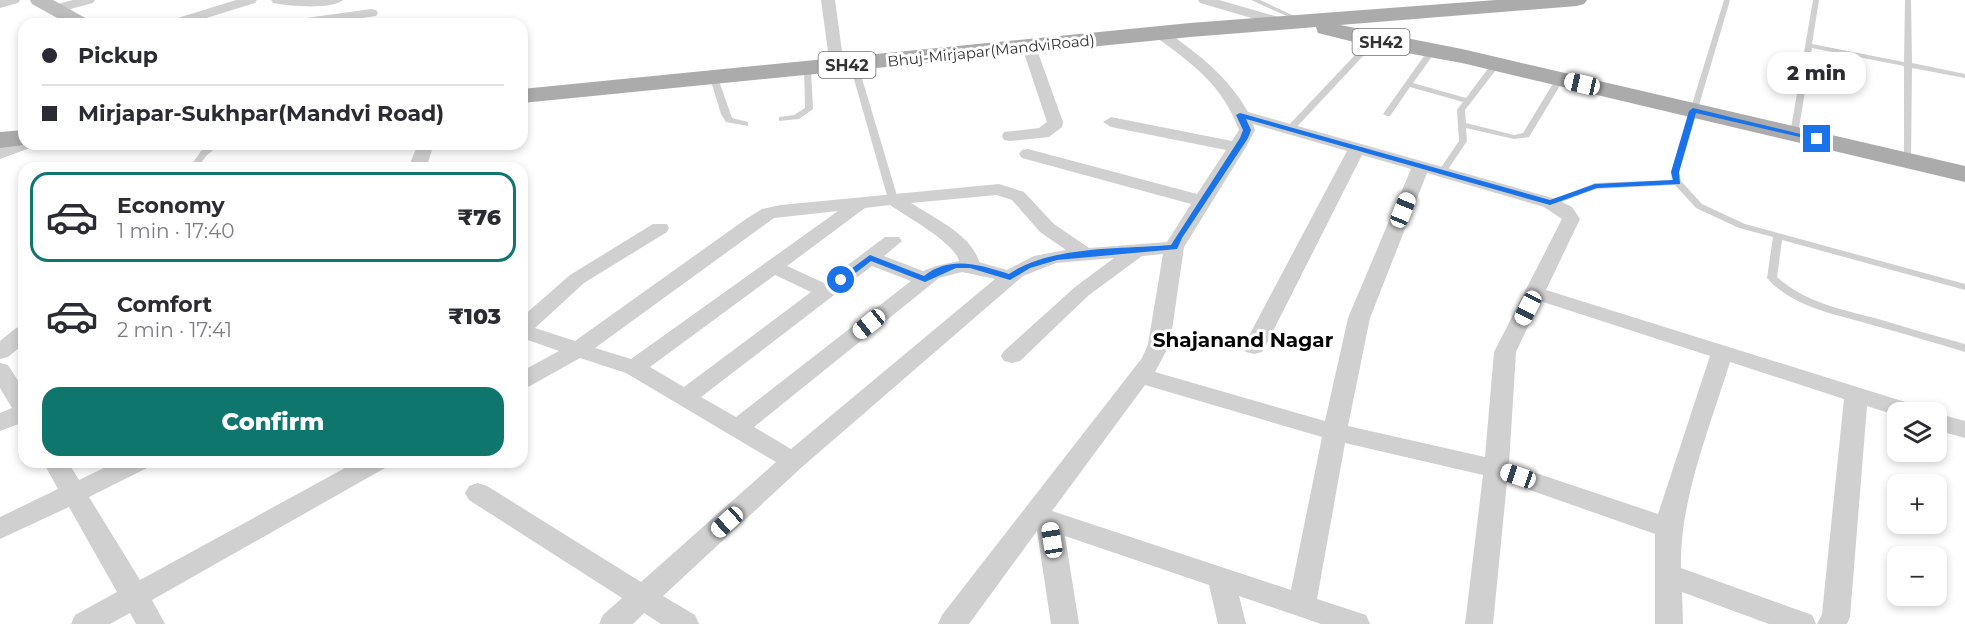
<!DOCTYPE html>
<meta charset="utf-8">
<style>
body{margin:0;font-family:Montserrat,sans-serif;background:#f2f2f3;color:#2b2b33;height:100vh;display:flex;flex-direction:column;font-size:22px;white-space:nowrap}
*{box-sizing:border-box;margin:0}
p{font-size:20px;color:#7c7c81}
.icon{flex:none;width:33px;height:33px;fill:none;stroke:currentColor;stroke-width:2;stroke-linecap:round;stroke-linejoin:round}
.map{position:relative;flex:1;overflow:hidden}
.sheet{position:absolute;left:18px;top:162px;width:510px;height:306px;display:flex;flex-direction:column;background:#fff;border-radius:18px;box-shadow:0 3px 9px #0003}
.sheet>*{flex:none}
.hud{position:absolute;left:18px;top:18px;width:510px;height:132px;border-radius:18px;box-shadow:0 3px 9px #0003;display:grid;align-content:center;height:132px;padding:0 24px;background:#fff}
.buttons{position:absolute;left:1887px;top:402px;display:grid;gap:12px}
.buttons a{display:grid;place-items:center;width:60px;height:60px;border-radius:12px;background:#fff;box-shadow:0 3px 9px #0003;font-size:30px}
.end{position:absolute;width:27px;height:27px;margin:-14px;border:8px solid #1a73e8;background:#fff;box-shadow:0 0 0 3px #fff}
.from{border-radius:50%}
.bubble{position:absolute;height:42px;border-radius:18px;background:#fff;box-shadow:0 3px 9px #0003;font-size:20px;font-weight:800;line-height:42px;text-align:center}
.car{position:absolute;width:18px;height:36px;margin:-18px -9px;border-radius:8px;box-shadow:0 0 4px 2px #0007;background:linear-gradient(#fff 24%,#345 0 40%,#fff 0 76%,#345 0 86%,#fff 0)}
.hud b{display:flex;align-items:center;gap:21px;height:57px;font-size:22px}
.hud b+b{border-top:2px solid #e1e1e2}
.hud i{width:15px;height:15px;background:#2b2b33}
ul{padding:10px 0 0;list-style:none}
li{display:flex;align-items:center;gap:18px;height:90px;margin:0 12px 9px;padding:0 12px;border:3px solid transparent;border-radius:18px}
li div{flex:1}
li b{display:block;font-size:22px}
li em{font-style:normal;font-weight:800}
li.current{border-color:#0f766e}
li>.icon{width:54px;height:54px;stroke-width:1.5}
.button{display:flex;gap:12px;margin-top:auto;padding:12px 24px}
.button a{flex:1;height:69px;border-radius:18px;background:#0f766e;color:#fff;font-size:24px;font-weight:800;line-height:69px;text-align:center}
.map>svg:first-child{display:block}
</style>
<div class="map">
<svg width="1965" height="624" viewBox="0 0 1965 624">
<rect width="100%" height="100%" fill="#fff"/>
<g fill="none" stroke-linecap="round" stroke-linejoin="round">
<g fill="#d0d0d0" fill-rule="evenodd">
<path d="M1251,0H1260L1305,21L1300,22Z"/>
<path d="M1724,0H1730L1679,173L1681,181L1702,204L1745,224L1965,284V290L1782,240L1777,277C1805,302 1840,309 1875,318C1905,327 1935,336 1965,344V352C1935,343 1906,334 1876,326C1839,315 1793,308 1767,278L1773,237L1739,228L1696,208L1675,185L1596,189L1553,205L1550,206L1545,203L1595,183L1672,180L1671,173Z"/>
<path d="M1813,0H1819L1812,44L1904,62L1905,0H1911L1912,63L1965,74V78L1912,68L1911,162L1908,163L1904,160V66L1812,48L1798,134L1794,136L1790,134Z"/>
<path d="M1371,38L1378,40L1293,131H1287V127Z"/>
<path d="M1429,49L1436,51L1413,83L1466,98L1493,62H1499V66L1465,110L1466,123L1514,135L1523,133L1557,77L1564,79L1529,137L1514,139L1466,128L1467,141L1445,174L1442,175L1438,172L1459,141L1457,110L1463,102L1410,87L1390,116H1387L1383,114Z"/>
<path d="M851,63L858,65L898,199L896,201H890L888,199L850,65Z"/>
<path d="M804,67L811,69L813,109L799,119L779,121V117L794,115L805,108Z"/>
<path d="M711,76L718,78L732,118L748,122V126L726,122L721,114L710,78Z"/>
<path d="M211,144H221L207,155L197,168H189L201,151Z"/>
</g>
<g fill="#d0d0d0" fill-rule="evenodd">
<path d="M0,0H20L18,3L0,8Z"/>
<path d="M73,0H95L93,3L55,13L48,9L50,6Z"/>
<path d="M236,0H257L255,3L187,24H166L168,21Z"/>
<path d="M271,0H343C331,10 288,6 273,3Z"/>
<path d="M821,0H835L844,66L842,69H832L830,66Z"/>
<path d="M1198,0H1219L1289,20L1291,23L1289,26H1279L1200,3Z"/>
<path d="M371,9L376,10L378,13L376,16L321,24H285L292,20Z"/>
<path d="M1161,30C1170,32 1177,39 1185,45C1211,64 1232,84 1248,112L1556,199L1572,207L1580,219L1546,290L1918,406L1921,412H1898V416L1867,406L1850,617L1847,624H1817L1822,614L1844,399L1730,362C1710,427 1679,501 1681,568L1812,615L1816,624H1769L1682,592L1683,624H1655V534L1507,482L1493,624H1465L1483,475L1345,443L1317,599L1366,615L1370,624H1321L1239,596L1246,624H1218L1209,585L1065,536L1079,624H1051L1037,531L969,624H938L942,615L1142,358L1148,344L1163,254L1142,256L1089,295L1020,361L1012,363L1004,361L1001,356L1004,351L1075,287L1114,258L1056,263L1023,276L802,467L663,596L695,615L699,624H661L644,613L633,624H599L603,615L622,598L469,500L465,493L469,486L478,483L487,486L641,582L776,462L626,373L580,358L530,386L522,389V371L559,351L522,338V317L570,275L653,224H667L669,228L667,232L584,283L535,328L575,341L746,219L762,209L781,205L999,184L1024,192L1054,224L1089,248L1167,242L1191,204L1022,158L1019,154L1022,150L1028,149L1197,194L1226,150L1111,127L1103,122L1111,117L1232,141L1239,130C1223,86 1193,64 1156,37L1154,34ZM1253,124L1347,151L1243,347L1246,352L1254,354L1262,352L1265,347L1362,155L1411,169L1348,318L1325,421L1155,372L1170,344L1184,247L1246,147L1255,130ZM1427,173L1544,207L1562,219L1494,352L1485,457L1348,426L1370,318ZM997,195L1012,200L1040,232L1066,250L1034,256L1007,270L979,262C972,235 934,218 911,203ZM890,205C907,217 955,243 959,261L936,266L923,271L884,256L902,241L899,237H885L824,283L787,266L865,208ZM838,211L631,359L595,348L774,218ZM872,266L911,281L736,417L701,397ZM962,272L995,279L791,449L754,427L939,278ZM775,275L811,292L684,387L650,367ZM1540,301L1710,356L1658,514L1509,464L1516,352ZM1145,385L1322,437L1291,590L1052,511Z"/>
<path d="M1029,43L1036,47L1063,122L1062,127L1049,137L1010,141L1004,140L1002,136L1004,132L1039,128L1047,122L1022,47Z"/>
<path d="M24,139V144H32L30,148L0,159V148Z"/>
<path d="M418,144H434L426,168H408Z"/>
<path d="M24,326V344L8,357L0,359V341L16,328Z"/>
<path d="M0,363L8,365L24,390V422L0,431V413L12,408L0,388Z"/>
<path d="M1936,413L1965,421V438L1936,430Z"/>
<path d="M43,462H68L79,480L116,462H150L147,468L89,497L140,580L356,462H388L385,468L152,600L165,624H136L130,613L110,624H71L75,615L117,592L69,507L0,539V517L58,489Z"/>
</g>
<path fill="#bdbdbd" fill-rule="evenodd" d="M30,0H53L89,20L92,24H68L32,4Z"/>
<g fill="#ababab" fill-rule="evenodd">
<path d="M1496,0H1587L1584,4L1577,6L1340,25L1462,49L1965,166V182L1462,63L1374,47L1318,33L1316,27L1190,37L522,103V89L1190,23Z"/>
<path d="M24,130V144H31L0,148V132Z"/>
</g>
</g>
<path fill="#1a73e8" d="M1693,108L1821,139L1817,141L1696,113L1679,172L1680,184L1597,188L1550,205L1246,119L1251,130L1248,138L1182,238L1177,249L1057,260L1030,268L1010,280L970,268H956L925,282L871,261L844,282L836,280L870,255L924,276C951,255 980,265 1009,274C1049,246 1122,249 1171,245L1240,138L1243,130L1236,115L1240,113L1550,200L1595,184L1673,180L1671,172L1689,111Z"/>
<g text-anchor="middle" stroke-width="6" stroke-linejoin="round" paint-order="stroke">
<g font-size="15" fill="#333" stroke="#fff">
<text transform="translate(991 51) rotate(-6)" y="5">Bhuj-Mirjapar(MandviRoad)</text>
</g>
<g fill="#fff" stroke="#707070" stroke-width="1.5">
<rect x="1352.5" y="29" width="57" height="26" rx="4.5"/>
<rect x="818.5" y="52" width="57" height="26" rx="4.5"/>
</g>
<g font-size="16" font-weight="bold" fill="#333">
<text x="1381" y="48">SH42</text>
<text x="847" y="71">SH42</text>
</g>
<g font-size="20" font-weight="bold" fill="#000" stroke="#fff">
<text x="1243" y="347">Shajanand Nagar</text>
</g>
</g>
</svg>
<div class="buttons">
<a><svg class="icon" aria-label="layers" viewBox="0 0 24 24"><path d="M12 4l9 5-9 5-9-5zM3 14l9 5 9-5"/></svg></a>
<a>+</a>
<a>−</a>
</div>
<i class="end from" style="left:841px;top:280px"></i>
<i class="end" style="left:1817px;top:139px"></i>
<div class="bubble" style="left:1767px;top:52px;width:99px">2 min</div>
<i class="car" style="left:1582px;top:84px;rotate:283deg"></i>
<i class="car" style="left:1403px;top:210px;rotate:22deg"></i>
<i class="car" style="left:1528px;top:308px;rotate:207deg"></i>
<i class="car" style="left:869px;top:324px;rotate:231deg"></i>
<i class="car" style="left:1518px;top:476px;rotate:289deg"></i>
<i class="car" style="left:727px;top:522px;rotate:228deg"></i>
<i class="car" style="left:1052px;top:540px;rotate:351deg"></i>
<div class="hud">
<b><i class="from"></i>Pickup</b>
<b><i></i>Mirjapar-Sukhpar(Mandvi Road)</b>
</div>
<section class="sheet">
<ul>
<li class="current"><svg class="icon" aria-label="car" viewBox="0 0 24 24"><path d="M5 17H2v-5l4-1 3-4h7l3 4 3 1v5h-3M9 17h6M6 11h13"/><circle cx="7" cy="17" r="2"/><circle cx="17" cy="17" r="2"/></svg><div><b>Economy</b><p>1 min · 17:40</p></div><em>₹76</em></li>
<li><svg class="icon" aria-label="car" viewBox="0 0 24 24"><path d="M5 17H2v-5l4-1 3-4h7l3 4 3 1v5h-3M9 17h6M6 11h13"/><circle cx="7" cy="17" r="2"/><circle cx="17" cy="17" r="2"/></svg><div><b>Comfort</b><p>2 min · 17:41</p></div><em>₹103</em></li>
</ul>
<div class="button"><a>Confirm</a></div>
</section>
</div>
